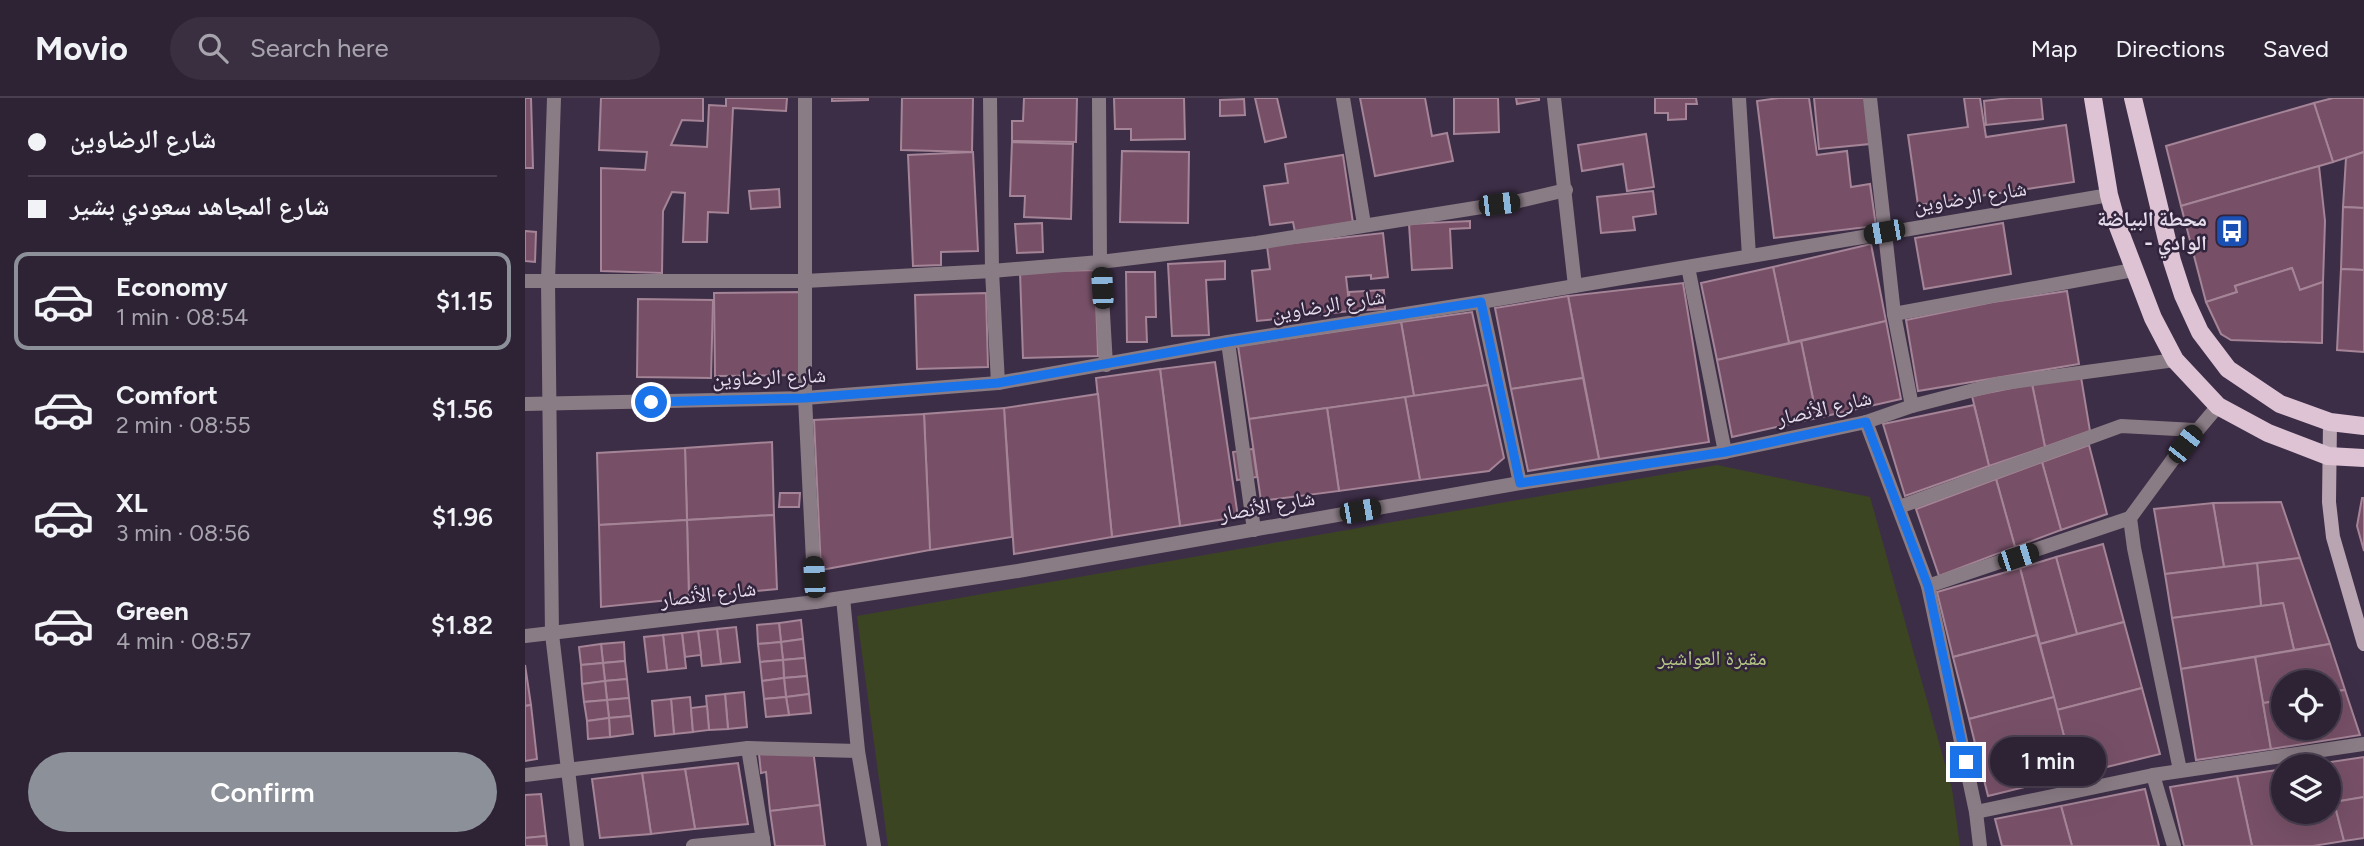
<!DOCTYPE html>
<meta charset="utf-8">
<style>
body{margin:0;font-family:Figtree,"Noto Naskh Arabic",sans-serif;background:#3a2f41;color:#f1f3f6;height:100vh;display:flex;flex-direction:column;font-size:26px;white-space:nowrap}
*{box-sizing:border-box;margin:0}
p{font-size:23px;color:#a7a4ad}
.icon{flex:none;width:38px;height:38px;fill:none;stroke:currentColor;stroke-width:2;stroke-linecap:round;stroke-linejoin:round}
.map{position:relative;flex:1;overflow:hidden}
.details{display:flex;flex-direction:column;background:#2e2235;width:525px}
.details>*{flex:none}
.hud{display:grid;align-content:center;height:154px;padding:0 28px;background:#2e2235}
.fabs{position:absolute;left:1746px;top:572px;display:grid;gap:14px}
.fabs a{display:grid;place-items:center;width:70px;height:70px;border-radius:50%;background:#2e2235;box-shadow:0 7px 28px #0002,0 0 0 2px #493f50;font-size:35px}
.end{position:absolute;width:32px;height:32px;margin:-16px;border:9px solid #1a73e8;background:#fff;box-shadow:0 0 0 4px #fff}
.from{border-radius:50%}
.bubble{position:absolute;height:49px;border-radius:24px;background:#2e2235;box-shadow:0 7px 28px #0002,0 0 0 2px #493f50;font-size:23px;font-weight:600;line-height:49px;text-align:center}
.car{position:absolute;width:21px;height:42px;margin:-21px -10px;border-radius:9px;box-shadow:0 0 5px 2px #0007;background:linear-gradient(#222 24%,#8ab4d8 0 40%,#222 0 76%,#8ab4d8 0 86%,#222 0)}
.hud b{display:flex;align-items:center;gap:24px;height:66px;font-size:26px}
.hud b+b{border-top:2px solid #493f50}
.hud i{width:18px;height:18px;background:#f1f3f6}
ul{padding:0;list-style:none}
li{display:flex;align-items:center;gap:21px;height:98px;margin:0 14px 10px;padding:0 14px;border:4px solid transparent;border-radius:14px}
li div{flex:1}
li b{display:block;font-size:26px}
li em{font-style:normal;font-weight:600}
li.selected{border-color:#8c9099}
li>.icon{width:63px;height:63px;stroke-width:1.5}
.primary-button{display:flex;gap:14px;margin-top:auto;padding:14px 28px}
.primary-button a{flex:1;height:80px;border-radius:42px;background:#8c9099;color:#fff;font-size:28px;font-weight:600;line-height:80px;text-align:center}
header{display:flex;align-items:center;gap:42px;box-sizing:border-box;height:98px;padding:0 35px;background:#2e2235;border-bottom:2px solid #493f50}
header strong{font-size:33px}
nav{display:flex;gap:38px;margin-inline-start:auto;font-size:24px}
.search{width:490px;height:63px;background:#3a2f41;display:flex;align-items:center;gap:18px;box-sizing:border-box;padding:0 24px;border-radius:38px;color:#a7a4ad;font-size:26px}
main{display:flex;flex:1;min-height:0}
.map>svg:first-child{display:block}
</style>
<header>
<strong>Movio</strong>
<div class="search"><svg class="icon" aria-label="search" viewBox="0 0 24 24"><circle cx="10" cy="10" r="6"/><path d="M15 15l6 6"/></svg>Search here</div>
<nav><a>Map</a><a>Directions</a><a>Saved</a></nav>
</header>
<main>
<section class="details">
<div class="hud">
<b><i class="from"></i>شارع الرضاوين</b>
<b><i></i>شارع المجاهد سعودي بشير</b>
</div>
<ul>
<li class="selected"><svg class="icon" aria-label="car" viewBox="0 0 24 24"><path d="M5 17H2v-5l4-1 3-4h7l3 4 3 1v5h-3M9 17h6M6 11h13"/><circle cx="7" cy="17" r="2"/><circle cx="17" cy="17" r="2"/></svg><div><b>Economy</b><p>1 min · 08:54</p></div><em>$1.15</em></li>
<li><svg class="icon" aria-label="car" viewBox="0 0 24 24"><path d="M5 17H2v-5l4-1 3-4h7l3 4 3 1v5h-3M9 17h6M6 11h13"/><circle cx="7" cy="17" r="2"/><circle cx="17" cy="17" r="2"/></svg><div><b>Comfort</b><p>2 min · 08:55</p></div><em>$1.56</em></li>
<li><svg class="icon" aria-label="car" viewBox="0 0 24 24"><path d="M5 17H2v-5l4-1 3-4h7l3 4 3 1v5h-3M9 17h6M6 11h13"/><circle cx="7" cy="17" r="2"/><circle cx="17" cy="17" r="2"/></svg><div><b>XL</b><p>3 min · 08:56</p></div><em>$1.96</em></li>
<li><svg class="icon" aria-label="car" viewBox="0 0 24 24"><path d="M5 17H2v-5l4-1 3-4h7l3 4 3 1v5h-3M9 17h6M6 11h13"/><circle cx="7" cy="17" r="2"/><circle cx="17" cy="17" r="2"/></svg><div><b>Green</b><p>4 min · 08:57</p></div><em>$1.82</em></li>
</ul>
<div class="primary-button"><a>Confirm</a></div>
</section>
<div class="map">
<svg width="1839" height="748" viewBox="0 0 1839 748">
<rect width="100%" height="100%" fill="#3d2e47"/>
<path fill="#3c4522" d="M1192,367L1345,399L1427,691L1435,748H363L332,518Z"/>
<g fill="#775067" stroke="#a48496" stroke-width="2">
<path d="M0,0H6L8,70H0Z"/>
<path d="M76,0H178V23L157,22L146,47L182,49L184,7L201,8V0H262L261,13L208,10L203,115L183,114L182,144H158L160,95L147,94L138,113L137,175L76,173V70L120,72L122,54L74,52Z"/>
<path d="M307,0H343V2L307,3Z"/>
<path d="M377,0H448L447,54L376,52Z"/>
<path d="M499,0H552L551,44L487,43V23H498Z"/>
<path d="M589,0H659L660,41L606,42V31H590Z"/>
<path d="M730,0H752L761,39L740,44Z"/>
<path d="M835,0H900L907,38L922,35L928,63L850,78Z"/>
<path d="M929,0H973L974,34L929,36Z"/>
<path d="M991,0H1014V2L992,6Z"/>
<path d="M1130,0H1171L1172,6H1161V21L1143,22V15H1130Z"/>
<path d="M1254,0H1284L1292,57L1322,53L1326,89L1345,86L1351,128L1249,140L1232,3Z"/>
<path d="M1289,0H1340L1345,46L1294,51Z"/>
<path d="M1439,0H1455L1461,39L1541,27L1549,84L1393,107L1383,37L1443,29Z"/>
<path d="M1516,0L1518,21L1461,27L1459,3L1485,0Z"/>
<path d="M1808,0H1839V54L1808,64L1789,5Z"/>
<path d="M719,1L720,17L695,18V2Z"/>
<path d="M1789,5L1808,64L1656,108L1641,48Z"/>
<path d="M1121,36L1129,89L1102,93L1098,66L1057,73L1053,47Z"/>
<path d="M487,44L548,46L546,121L499,119L500,98H485Z"/>
<path d="M597,53L664,54L663,125L595,124Z"/>
<path d="M448,54L453,153L416,154V167L388,168L383,57Z"/>
<path d="M1839,54V110L1818,109L1821,60Z"/>
<path d="M818,57L828,125L770,134L768,124L745,127L739,88L763,85L760,66Z"/>
<path d="M1794,68L1800,123L1798,184L1775,192L1767,170L1710,188L1712,194L1681,204L1656,108Z"/>
<path d="M254,91L255,109L226,111L224,93Z"/>
<path d="M1128,93L1131,116L1108,119L1110,132L1076,135L1072,99Z"/>
<path d="M1818,109L1839,110V172L1816,171Z"/>
<path d="M945,123V130L925,131L927,170L887,172L884,126Z"/>
<path d="M517,125L518,154L492,155L490,126Z"/>
<path d="M1478,125L1486,176L1399,191L1390,140Z"/>
<path d="M0,133L11,134L10,164L0,163Z"/>
<path d="M858,135L863,179L846,181V177L821,179L825,213L732,223L727,173L745,171L742,148Z"/>
<path d="M1346,146L1361,223L1264,245L1248,169Z"/>
<path d="M700,163V181L681,182L684,237L647,238L643,166Z"/>
<path d="M1248,169L1264,245L1192,262L1176,185Z"/>
<path d="M1767,170L1775,192L1798,184L1797,245L1706,242L1696,236L1681,204L1712,194L1710,188Z"/>
<path d="M1816,171L1839,172V254L1812,252Z"/>
<path d="M570,172L573,258L498,260L495,174Z"/>
<path d="M601,174H630L631,219H621L622,244H602Z"/>
<path d="M1158,185L1184,344L1074,361L1043,198Z"/>
<path d="M859,192L860,211L825,213L824,194Z"/>
<path d="M1542,193L1554,266L1393,293L1381,222L1468,204Z"/>
<path d="M278,194L280,277L190,278L189,195Z"/>
<path d="M461,195L463,269L392,271L390,197Z"/>
<path d="M1043,198L1058,280L986,291L970,210Z"/>
<path d="M113,201L188,202L186,280L112,279Z"/>
<path d="M947,214L963,287L889,298L876,224Z"/>
<path d="M1361,223L1376,301L1292,320L1276,243Z"/>
<path d="M876,224L889,298L724,321L713,248Z"/>
<path d="M1276,243L1292,320L1207,339L1192,262Z"/>
<path d="M690,264L713,419L655,428L635,271Z"/>
<path d="M635,271L655,428L587,439L571,280Z"/>
<path d="M1556,279L1565,333L1520,349L1507,286Z"/>
<path d="M1058,280L1074,361L1003,373L986,291Z"/>
<path d="M1507,286L1520,349L1464,368L1447,298Z"/>
<path d="M963,287L979,360L964,373L895,382L880,299Z"/>
<path d="M573,296L587,439L489,456L479,310Z"/>
<path d="M880,299L895,382L814,393L802,310Z"/>
<path d="M1449,307L1464,368L1380,398L1358,326Z"/>
<path d="M479,310L487,439L405,452L399,316Z"/>
<path d="M802,310L814,393L736,403L724,321Z"/>
<path d="M399,316L405,452L296,472L289,322Z"/>
<path d="M247,344L249,417L162,422L160,350Z"/>
<path d="M1564,347L1582,416L1536,432L1517,364Z"/>
<path d="M160,350L162,422L74,427L72,355Z"/>
<path d="M728,351L732,379L712,382L708,354Z"/>
<path d="M1517,364L1536,432L1490,449L1471,381Z"/>
<path d="M1471,381L1490,449L1414,478L1391,411Z"/>
<path d="M255,395H275L274,409H254Z"/>
<path d="M1837,400H1839V453L1832,428Z"/>
<path d="M1756,404L1775,460L1699,469L1688,405Z"/>
<path d="M1688,405L1699,469L1640,476L1629,411Z"/>
<path d="M249,417L252,491L164,500L162,422Z"/>
<path d="M162,422L164,500L76,509L74,427Z"/>
<path d="M1578,446L1599,524L1552,536L1531,459Z"/>
<path d="M1531,459L1552,536L1515,546L1495,470Z"/>
<path d="M1775,460L1805,546L1769,552L1758,505L1736,508L1732,465Z"/>
<path d="M1732,465L1736,508L1647,520L1640,476Z"/>
<path d="M1495,470L1512,537L1428,559L1412,494Z"/>
<path d="M1758,505L1769,552L1656,571L1647,520Z"/>
<path d="M276,522L278,541L256,544L254,525Z"/>
<path d="M1599,524L1617,590L1532,612L1515,546Z"/>
<path d="M254,525L256,544L233,546L232,527Z"/>
<path d="M211,529L215,564L196,566L192,531Z"/>
<path d="M192,531L196,566L177,568L173,533Z"/>
<path d="M173,533L176,557L160,559L157,535Z"/>
<path d="M157,535L161,570L142,572L138,537Z"/>
<path d="M138,537L142,572L123,574L119,539Z"/>
<path d="M1512,537L1529,599L1444,621L1428,559Z"/>
<path d="M278,541L280,560L258,562L256,544Z"/>
<path d="M99,544L100,563L78,565L76,546Z"/>
<path d="M256,544L258,562L235,564L233,546Z"/>
<path d="M76,546L78,565L56,567L54,549Z"/>
<path d="M1805,546L1820,592L1804,594V584H1759V602L1738,605L1730,559Z"/>
<path d="M1730,559L1746,651L1671,662L1656,571Z"/>
<path d="M280,560L282,578L259,580L258,562Z"/>
<path d="M258,562L259,580L237,583L235,564Z"/>
<path d="M100,563L102,581L80,583L78,565Z"/>
<path d="M78,565L80,583L57,586L56,567Z"/>
<path d="M0,567L6,607L0,608Z"/>
<path d="M282,578L284,596L261,599L259,580Z"/>
<path d="M259,580L261,599L239,601L237,583Z"/>
<path d="M102,581L104,600L82,602L80,583Z"/>
<path d="M80,583L82,602L59,604L57,586Z"/>
<path d="M1617,590L1635,656L1549,677L1532,612Z"/>
<path d="M1820,592L1835,637L1746,651L1738,605L1759,602V630H1804V594Z"/>
<path d="M219,594L222,629L203,631L200,596Z"/>
<path d="M200,596L203,631L184,632L181,598Z"/>
<path d="M284,596L286,615L264,617L261,599Z"/>
<path d="M165,599L168,634L149,636L146,601Z"/>
<path d="M261,599L264,617L241,619L239,601Z"/>
<path d="M1529,599L1549,677L1463,698L1444,621Z"/>
<path d="M104,600L106,618L84,620L82,602Z"/>
<path d="M146,601L149,636L130,638L127,603Z"/>
<path d="M82,602L84,620L62,623L59,604Z"/>
<path d="M6,607L12,661L0,663V608Z"/>
<path d="M182,608L184,632L168,634L166,610Z"/>
<path d="M106,618L108,636L85,639L84,620Z"/>
<path d="M84,620L85,639L63,641L62,623Z"/>
<path d="M288,651L295,707L245,713L241,674L236,675L234,656Z"/>
<path d="M1839,659V699L1809,704L1804,685V668H1800L1799,665Z"/>
<path d="M213,665L223,726L170,731L160,671Z"/>
<path d="M160,671L170,731L126,736L117,675Z"/>
<path d="M1759,671V714H1804V685L1819,743L1788,748H1727L1712,678Z"/>
<path d="M117,675L126,736L75,740L67,681Z"/>
<path d="M1712,678L1727,748H1659L1645,689Z"/>
<path d="M1620,691L1634,748H1547L1536,708Z"/>
<path d="M16,696L21,738L0,740V697Z"/>
<path d="M1839,699V740L1819,743L1809,704Z"/>
<path d="M295,707L300,748H250L245,713Z"/>
<path d="M1536,708L1547,748H1477L1470,721Z"/>
<path d="M21,738L22,748H0V740Z"/>
</g>
<g fill="none" stroke-linecap="round" stroke-linejoin="round">
<g stroke="#8a7c85" stroke-width="14">
<path d="M29,0L23,183L27,536L52,748"/>
<path d="M280,0V300L290,504"/>
<path d="M465,0L467,173L473,285"/>
<path d="M574,0L575,164L581,267"/>
<path d="M818,0L839,126"/>
<path d="M1029,0L1050,188"/>
<path d="M1214,0L1224,158"/>
<path d="M1345,0L1369,216L1387,308"/>
<path d="M1163,169L1200,354"/>
<path d="M0,183H280L467,173L575,164L732,145L994,103L1041,92"/>
<path d="M956,204L995,385"/>
<path d="M1369,216L1608,172"/>
<path d="M703,244L729,432"/>
<path d="M0,306L280,300L473,285L703,244L956,204L1584,97"/>
<path d="M1341,324L1403,488L1451,714L1455,748"/>
<path d="M1374,409L1596,328L1670,332"/>
<path d="M1403,488L1605,420"/>
<path d="M318,500L333,653L349,748"/>
<path d="M0,538L290,504L493,473L995,385L1200,354L1341,324L1387,308L1472,286L1650,262"/>
<path d="M223,650L239,748"/>
<path d="M1655,672L1609,450L1605,420L1649,360L1693,308"/>
<path d="M0,677L223,650L333,653"/>
<path d="M1628,677L1649,748"/>
<path d="M1451,714L1628,677L1839,646"/>
<path d="M168,748L238,741"/>
</g>
<path stroke="#b9a4b2" stroke-width="14" d="M1805,324L1804,404L1808,439L1839,546"/>
<g stroke="#dec3d5" stroke-width="18">
<path d="M1568,0L1584,97L1592,126L1628,220L1650,262L1693,308L1743,335L1803,358L1839,360"/>
<path d="M1608,0L1647,163L1658,197L1675,234L1703,271L1755,306L1805,324L1839,328"/>
</g>
</g>
<g fill="none" stroke-linecap="round" stroke-linejoin="round">
<path stroke="#1a73e8" stroke-width="9" d="M126,304L280,300L473,285L703,244L956,204L995,385L1200,354L1341,324L1403,488L1441,664"/>
</g>
<defs>
<g id="bus-square" transform="scale(1.75)"><rect x="-9" y="-9" width="18" height="18" rx="4" fill="#1a4fb4" stroke="#32243c"/><path d="M-5-6H5V4H4V6H2V4H-2V6H-4V4H-5ZM-3.5-4V0h7V-4ZM-3.5 1.2v1.5H-2V1.2ZM2 1.2v1.5H3.5V1.2Z" fill="#fff"/></g>
</defs>
<g fill-rule="evenodd">
<use href="#bus-square" x="1707" y="133"/>
</g>
<g text-anchor="middle" stroke-width="5" stroke-linejoin="round" paint-order="stroke">
<g font-size="21" fill="#e5ddec" stroke="#32243c">
<text transform="translate(1445 99) rotate(-9)" y="7">شارع الرضاوين</text>
<text transform="translate(803 207) rotate(-9)" y="7">شارع الرضاوين</text>
<text transform="translate(244 279) rotate(-2)" y="7">شارع الرضاوين</text>
<text transform="translate(1299 310) rotate(-13)" y="7">شارع الأنصار</text>
<text transform="translate(742 408) rotate(-10)" y="7">شارع الأنصار</text>
<text transform="translate(183 496) rotate(-7)" y="7">شارع الأنصار</text>
</g>
<g font-size="21" font-weight="bold" fill="#e5ddec" stroke="#32243c" text-anchor="end">
<text x="1682" y="128">محطة البياضة<tspan x="1682" dy="24">- الوادي</tspan></text>
</g>
<g font-size="21" fill="#b5c885" stroke="#32243c">
<text x="1187" y="567">مقبرة العواشير</text>
</g>
</g>
</svg>
<div class="fabs">
<a><svg class="icon" aria-label="locate" viewBox="0 0 24 24"><circle cx="12" cy="12" r="6"/><path d="M12 2v4M12 18v4M2 12h4M18 12h4"/></svg></a>
<a><svg class="icon" aria-label="layers" viewBox="0 0 24 24"><path d="M12 4l9 5-9 5-9-5zM3 14l9 5 9-5"/></svg></a>
</div>
<i class="end from" style="left:126px;top:304px"></i>
<i class="end" style="left:1441px;top:664px"></i>
<div class="bubble" style="left:1465px;top:639px;width:116px">1 min</div>
<i class="car" style="left:974px;top:106px;rotate:83deg"></i>
<i class="car" style="left:1359px;top:134px;rotate:260deg"></i>
<i class="car" style="left:577px;top:190px;rotate:357deg"></i>
<i class="car" style="left:1660px;top:346px;rotate:38deg"></i>
<i class="car" style="left:835px;top:413px;rotate:80deg"></i>
<i class="car" style="left:1493px;top:459px;rotate:72deg"></i>
<i class="car" style="left:289px;top:479px;rotate:357deg"></i>
</div>
</main>
